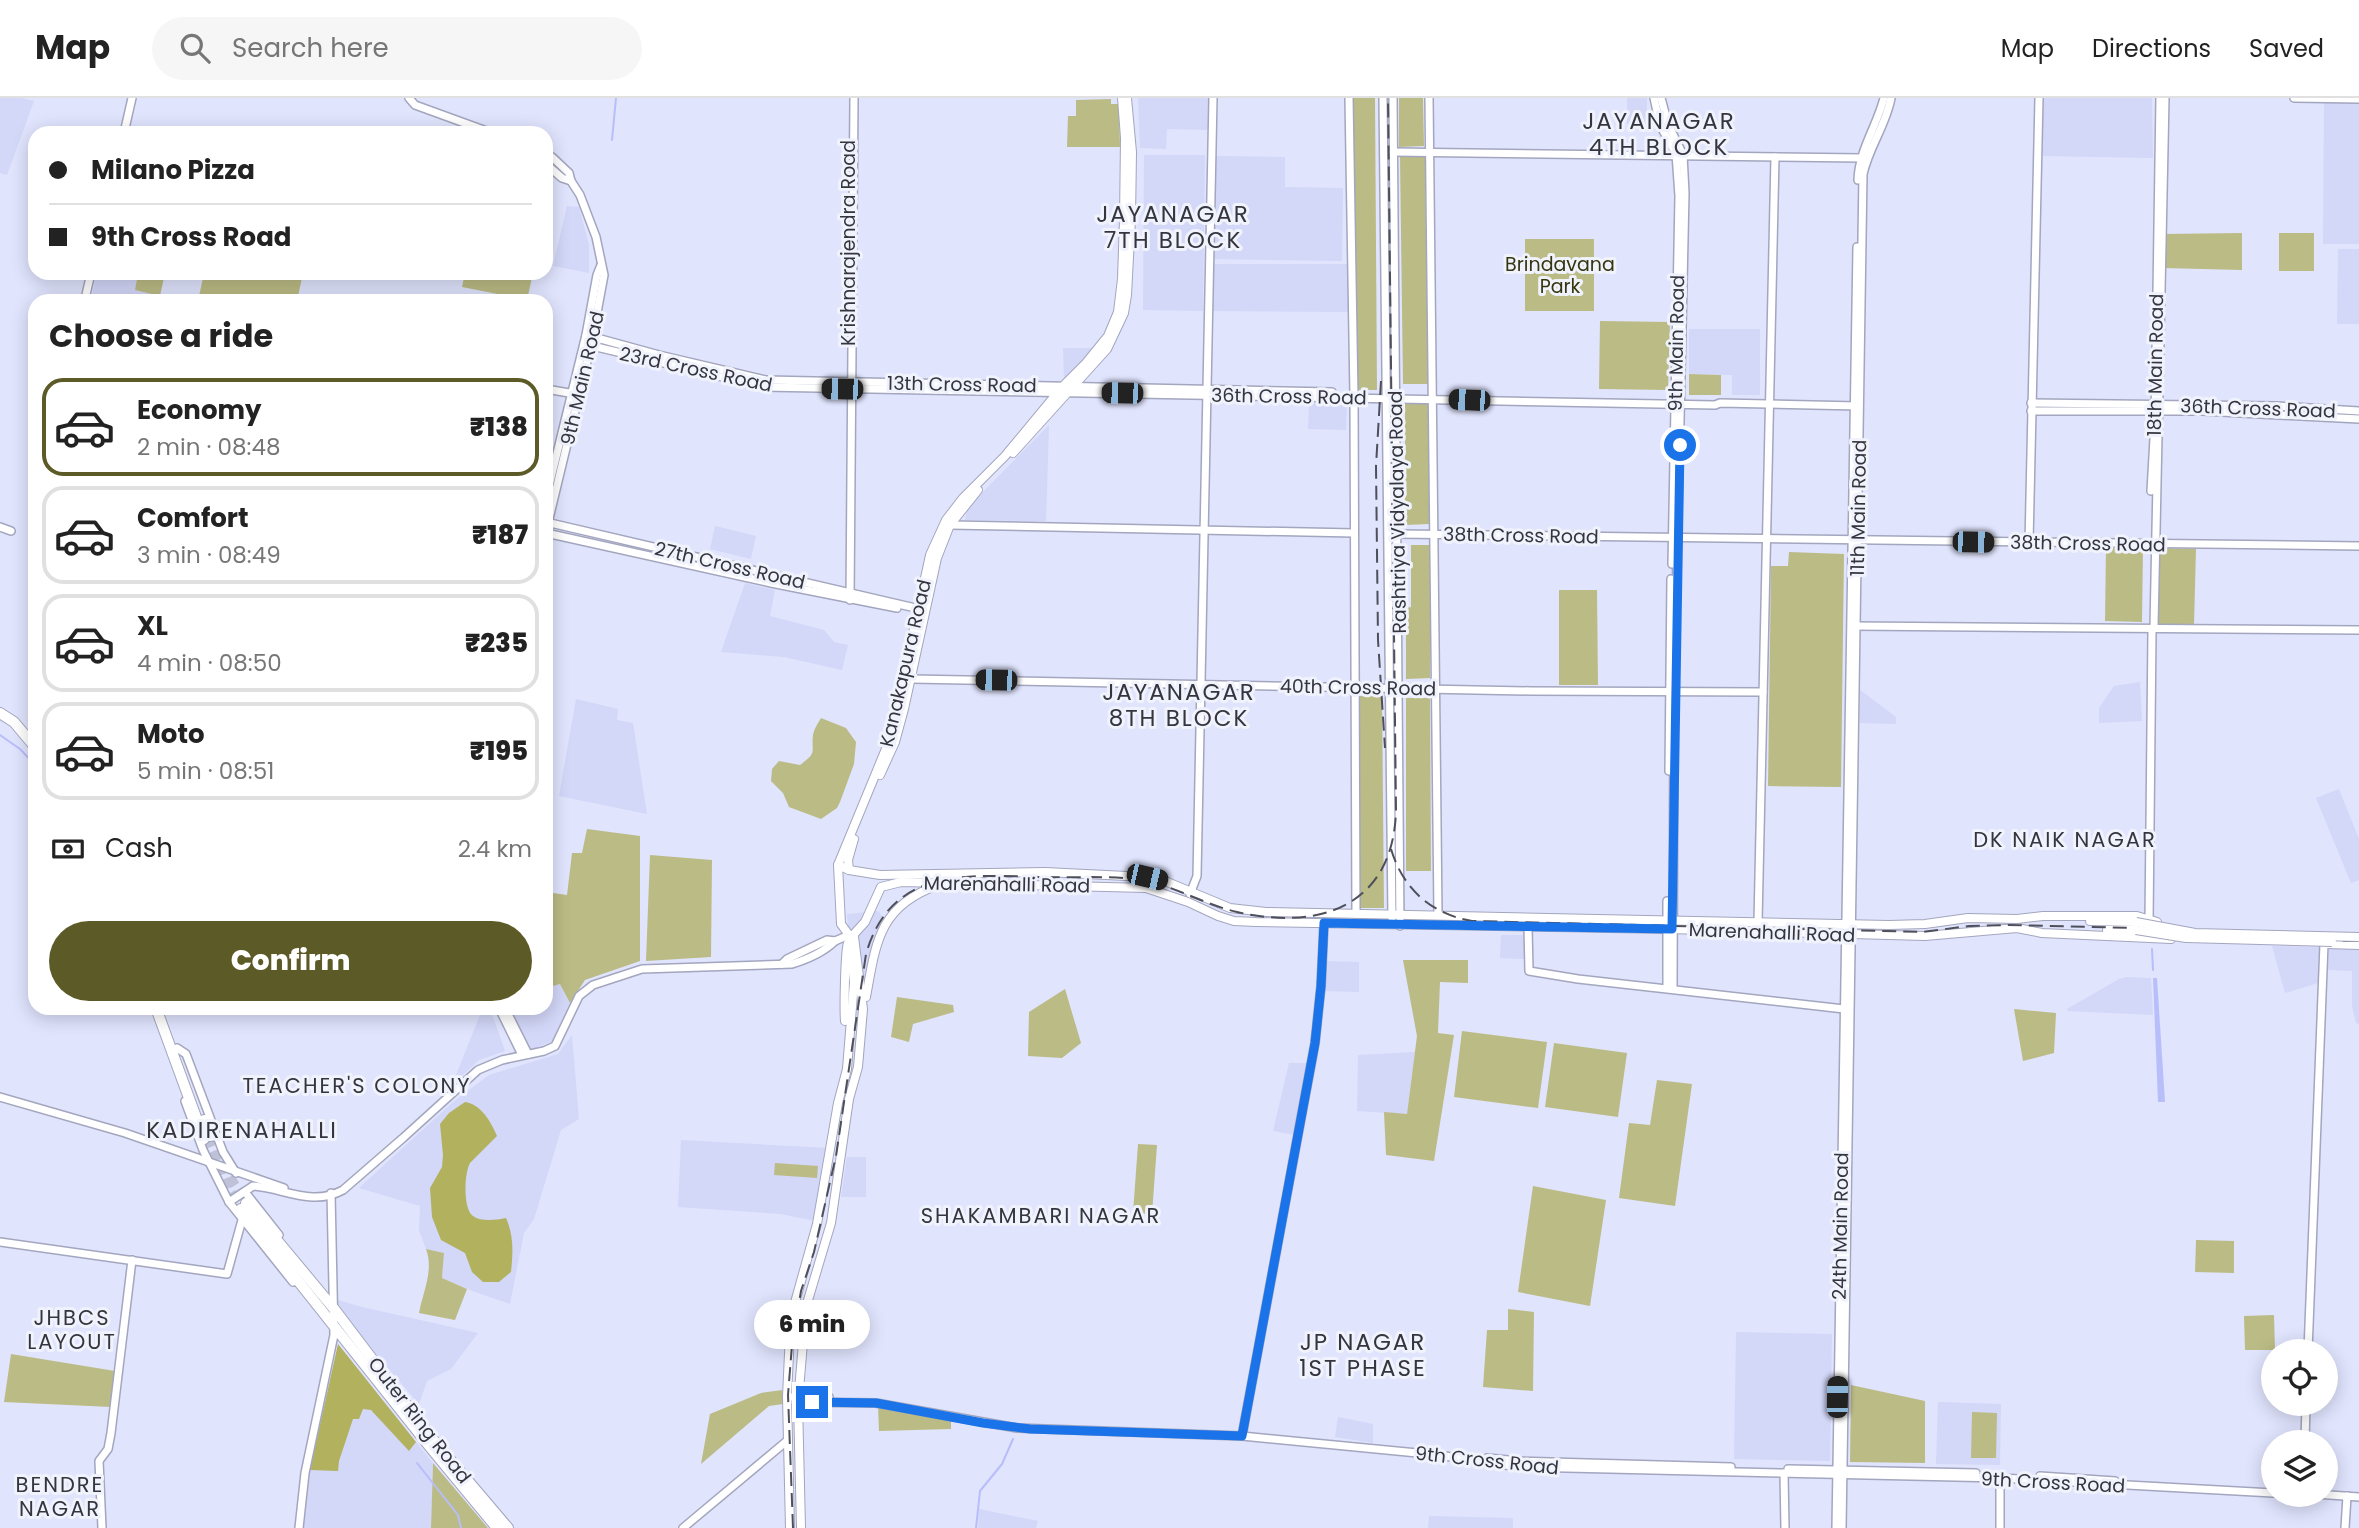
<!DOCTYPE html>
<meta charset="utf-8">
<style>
body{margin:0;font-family:Poppins,sans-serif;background:#f6f6f6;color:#222;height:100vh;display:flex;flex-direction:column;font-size:26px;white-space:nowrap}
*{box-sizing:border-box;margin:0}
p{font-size:23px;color:#767676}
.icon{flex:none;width:38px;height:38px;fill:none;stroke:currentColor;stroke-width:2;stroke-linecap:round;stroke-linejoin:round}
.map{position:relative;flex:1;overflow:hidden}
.side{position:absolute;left:28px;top:196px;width:525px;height:721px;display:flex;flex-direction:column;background:#fff;border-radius:21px;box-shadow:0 4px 18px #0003}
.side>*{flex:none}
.hud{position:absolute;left:28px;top:28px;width:525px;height:154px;border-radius:21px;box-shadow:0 4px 18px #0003;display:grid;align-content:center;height:154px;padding:0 21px;background:#fff}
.buttons{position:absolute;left:2261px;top:1241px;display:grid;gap:14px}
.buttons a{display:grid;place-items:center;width:77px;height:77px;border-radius:50%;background:#fff;box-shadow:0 4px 18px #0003;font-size:35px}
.end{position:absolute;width:32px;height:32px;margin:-16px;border:9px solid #1a73e8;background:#fff;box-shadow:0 0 0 4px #fff}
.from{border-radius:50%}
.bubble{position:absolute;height:49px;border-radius:24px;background:#fff;box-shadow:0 4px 18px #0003;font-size:23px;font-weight:800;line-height:49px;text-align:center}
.car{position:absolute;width:21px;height:42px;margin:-21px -10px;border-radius:9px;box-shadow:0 0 5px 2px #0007;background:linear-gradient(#222 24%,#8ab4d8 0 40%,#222 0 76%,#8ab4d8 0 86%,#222 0)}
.hud b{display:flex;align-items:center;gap:24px;height:66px;font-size:26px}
.hud b+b{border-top:2px solid #e0e0e0}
.hud i{width:18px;height:18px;background:#222}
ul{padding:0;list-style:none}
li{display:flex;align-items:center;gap:21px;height:98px;margin:0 14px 10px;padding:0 7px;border:4px solid #e0e0e0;border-radius:21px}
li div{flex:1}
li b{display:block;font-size:26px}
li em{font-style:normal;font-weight:800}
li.on{border-color:#5c5b28}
li>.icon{width:63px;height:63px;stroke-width:1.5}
h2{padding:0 21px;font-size:32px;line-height:84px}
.pay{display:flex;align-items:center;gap:18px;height:77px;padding:0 21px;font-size:26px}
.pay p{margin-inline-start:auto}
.action{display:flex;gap:14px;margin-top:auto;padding:14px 21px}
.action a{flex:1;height:80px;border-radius:42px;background:#5c5b28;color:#fff;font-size:28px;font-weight:800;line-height:80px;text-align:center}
header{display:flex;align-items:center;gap:42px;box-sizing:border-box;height:98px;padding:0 35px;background:#fff;border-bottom:2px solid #e0e0e0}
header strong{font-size:33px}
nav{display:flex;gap:38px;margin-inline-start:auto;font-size:24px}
.search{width:490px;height:63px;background:#f6f6f6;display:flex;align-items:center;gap:18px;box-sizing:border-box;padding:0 24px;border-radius:38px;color:#767676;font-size:26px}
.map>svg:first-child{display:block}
</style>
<header>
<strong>Map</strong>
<div class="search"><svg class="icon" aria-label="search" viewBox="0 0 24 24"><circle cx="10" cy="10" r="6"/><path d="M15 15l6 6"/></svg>Search here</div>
<nav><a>Map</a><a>Directions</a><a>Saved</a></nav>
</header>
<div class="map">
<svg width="2359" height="1430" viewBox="0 0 2359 1430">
<rect width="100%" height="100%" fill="#e0e4fd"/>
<g fill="#d3d7f8">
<path d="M0,0H22L34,3L7,77L0,75Z"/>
<path d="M1138,0H1210L1209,32L1167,31L1166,51L1140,50Z"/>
<rect x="1627" y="0" width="20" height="26"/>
<path d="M2043,0H2152L2153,60L2042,58Z"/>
<path d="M2324,2H2359V146H2323Z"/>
<path d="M1144,57H1205L1203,213L1143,212Z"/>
<path d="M1214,58L1285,59V89L1343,90L1342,163L1212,161Z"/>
<path d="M567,108L579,109L589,147V175L553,168Z"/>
<path d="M2338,151H2359V226H2337Z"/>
<path d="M1211,166H1350V214L1211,213Z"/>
<path d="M97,175H138L135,192L160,198L159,203H119L92,197Z"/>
<path d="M1689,231H1760V297H1732V277L1689,276Z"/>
<path d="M1063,250H1096L1064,283Z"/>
<path d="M1309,304L1347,305L1346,332L1308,331Z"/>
<path d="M1049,327L1046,423L965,422L968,409Z"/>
<path d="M715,428L756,438L751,461L710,451Z"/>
<path d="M745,485L775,492L770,518L824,532L834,544L848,547L842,572L784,559L721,554Z"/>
<path d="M2140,584L2142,623L2099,625V610L2114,588Z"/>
<path d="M1860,592L1896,619V626L1860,625Z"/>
<path d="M576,601L618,611L617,622L633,625L647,716L559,698Z"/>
<path d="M2339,691L2359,741V782L2351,785L2316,700Z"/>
<path d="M878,813L889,827L883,834L870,893H853L847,816Z"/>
<path d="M1501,837H1525L1524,861L1500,860Z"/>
<path d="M2272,848L2319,849L2318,885L2285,895Z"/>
<path d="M2329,849L2359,850V926L2356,925L2352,908V873L2328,872Z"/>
<path d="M1324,863L1359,864V894L1323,893Z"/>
<path d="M2127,879L2151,880L2153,917L2067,913V911L2119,881Z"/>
<path d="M560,886L570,905L552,943L528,953L509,910H546V890Z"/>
<path d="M491,913L505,953L479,962L452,987L480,917Z"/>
<path d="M572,937L579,1021L561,1032L534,1121L524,1135L510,1206L475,1194L442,1180L444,1155L426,1151L419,1132L420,1108L359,1090L453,1004L489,977L558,956Z"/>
<path d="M1415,954L1407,1016L1357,1013L1358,957Z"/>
<path d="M1289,965H1310L1295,1037L1273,1033Z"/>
<path d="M681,1042L829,1050L815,1123L781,1116L678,1109Z"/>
<path d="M847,1059H866V1099H841Z"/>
<path d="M338,1202L362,1209L478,1235L451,1271L427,1283L419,1306L337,1211Z"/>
<path d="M1736,1234L1832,1236L1830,1363L1734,1361Z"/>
<path d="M338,1246L433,1365L431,1430H303L309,1375Z"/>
<path d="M1938,1304L2001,1306L2000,1367L1936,1366Z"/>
<path d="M1338,1319L1373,1326V1345L1335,1339Z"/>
<path d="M979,1411L1038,1423L1036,1430H978Z"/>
<path d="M1429,1418L1513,1420V1430H1428Z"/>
</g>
<g fill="#bbbb85">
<path d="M1353,0H1375L1377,292H1355Z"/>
<path d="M1399,0H1423L1424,48L1399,49Z"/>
<path d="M1111,1V6H1119L1120,49H1067L1068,18H1076V2Z"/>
<path d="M1400,59H1425L1428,286H1403Z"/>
<path d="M2242,135V172L2163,170L2164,136Z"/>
<rect x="2279" y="135" width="35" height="38"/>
<rect x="1525" y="141" width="69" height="72"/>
<path d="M138,175H165L160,198L135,192Z"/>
<path d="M204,175H303L297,203H198Z"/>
<path d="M465,175H533L527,202L462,189Z"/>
<path d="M1600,223L1670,224L1668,292L1599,291Z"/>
<path d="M1689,276L1721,277V297H1689Z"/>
<path d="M1405,306H1429V426L1405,427Z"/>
<path d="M1411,447H1430V580L1406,581V510L1411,509Z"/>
<path d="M2106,449H2143L2142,524L2105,523Z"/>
<path d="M2158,450L2196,451L2194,526H2157Z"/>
<path d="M1789,454L1844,456L1841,689L1768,688L1771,468H1788Z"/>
<path d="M1559,492H1597L1598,587H1559Z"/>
<path d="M1358,598H1382L1384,810H1360Z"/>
<path d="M1406,600H1430L1431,773H1406Z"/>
<path d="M821,620L846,630L856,644L854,666L840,704L837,710L821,721L789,709L783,695L771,683L772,671L779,663L800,667C818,654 811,655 813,637C814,631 818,625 821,620Z"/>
<path d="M587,731L640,738V863L585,882L570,905L560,886L546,890V794L567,797L572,755H582Z"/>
<path d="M650,757L712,762L711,859L646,863Z"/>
<path d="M1403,862H1468V885L1440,884L1438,935L1454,937L1434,1063L1386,1057L1384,1014L1407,1016L1417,938Z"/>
<path d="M1065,891L1081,945L1062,960L1028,958L1029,914Z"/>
<path d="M897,899L953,907L954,914L913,926L909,944L891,939Z"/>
<path d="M2014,911L2056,915L2054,955L2023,963Z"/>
<path d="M1462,933L1547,944L1538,1010L1454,999Z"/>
<path d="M1554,945L1627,955L1618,1019L1545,1009Z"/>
<path d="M1657,982L1692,986L1675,1108L1619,1100L1629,1025L1650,1027Z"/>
<path d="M1138,1046L1157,1047L1152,1116L1133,1115Z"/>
<path d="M775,1065L818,1068L817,1080L774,1077Z"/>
<path d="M1533,1088L1606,1102L1590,1208L1518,1194Z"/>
<path d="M2196,1142L2234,1143V1175L2195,1174Z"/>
<path d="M426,1151L444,1155L442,1180L467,1191L455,1222L419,1215C423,1194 434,1172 426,1151Z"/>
<path d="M1508,1211L1534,1214L1533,1293L1483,1289L1487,1232H1508Z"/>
<path d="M2274,1217L2275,1252H2245L2244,1218Z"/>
<path d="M11,1256L115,1273L111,1309L4,1304Z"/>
<path d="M1851,1287L1925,1303V1365L1850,1364Z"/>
<path d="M782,1292L783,1306L769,1308L701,1366L710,1316L761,1295Z"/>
<path d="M878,1307L951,1322V1331L879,1333Z"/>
<path d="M1972,1314L1997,1315L1996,1360H1971Z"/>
<path d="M433,1365L488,1430H431Z"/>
</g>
<g fill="#b2b15e">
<path d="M465,1004C481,1006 491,1024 497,1038L470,1065C464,1076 463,1111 473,1118C481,1124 496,1122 506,1120C514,1138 513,1155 511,1174L499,1184H483L472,1174L465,1155L441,1142L432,1119L430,1090L442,1069L443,1057L440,1026L449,1015Z"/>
<path d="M338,1246L416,1344L409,1353L371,1312L363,1311L359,1321H353L339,1363L338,1373L310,1372Z"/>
</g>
<path fill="#b7befa" d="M2153,880H2157L2165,1004H2158Z"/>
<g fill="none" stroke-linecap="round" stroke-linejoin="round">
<g stroke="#b7befa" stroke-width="2">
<path d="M612,42L616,0"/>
<path d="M0,637L20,651L35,667"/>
<path d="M2152,851L2153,872"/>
<path d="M417,1365L458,1417L461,1430"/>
<path d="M976,1430L980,1393L1002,1366L1013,1341"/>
</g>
<g stroke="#bec1d7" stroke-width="10" stroke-dasharray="10 5" stroke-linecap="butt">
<path d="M211,1038L229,1078L246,1105"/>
<path d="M204,1041L229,1092L240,1109"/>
</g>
<g stroke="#a3a6be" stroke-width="10">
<g id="secondary">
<path d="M409,0L415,7L492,35"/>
<path d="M1349,0L1354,299L1356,816"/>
<path d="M1383,0L1392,820"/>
<path d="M1393,0L1400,828"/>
<path d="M1429,0L1438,817"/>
<path d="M1654,0L1660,27L1676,56L1679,98L1672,466"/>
<path d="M1661,0L1668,26L1683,57L1685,95L1674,594L1673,891"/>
<path d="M2294,0L2359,1"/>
<path d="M124,35L132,0"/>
<path d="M1393,54L1862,60"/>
<path d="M546,59H552L569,75L571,83L580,97L596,139L604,177L591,247L546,433"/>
<path d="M546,66L562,80L571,83"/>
<path d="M1858,82C1859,52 1877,28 1884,0"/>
<path d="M91,175L85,201L96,203"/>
<path d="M586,237L659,257L766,282L1332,294"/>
<path d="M584,246L764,289L1715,307L1720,305L1858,308"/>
<path d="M546,291L575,296"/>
<path d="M2031,305L2277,308L2359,313"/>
<path d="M2031,313H2202L2359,321"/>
<path d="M2151,393L2155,323L2160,0"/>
<path d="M546,400L586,237L597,177L601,167"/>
<path d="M546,424L924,512"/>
<path d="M950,427L1354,435"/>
<path d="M0,429L11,433"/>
<path d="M546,435L771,485L897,510"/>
<path d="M1397,436L2359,448"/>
<path d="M2029,445L2039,0"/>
<path d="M850,502L854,0"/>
<path d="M1852,528L2359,532"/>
<path d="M912,581L1531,593L1763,594"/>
<path d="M1669,673L1671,481"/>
<path d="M1190,796L1197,778L1213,0"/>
<path d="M1667,803V890"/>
<path d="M1758,824L1775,59"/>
<path d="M2149,824L2152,533L2154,529L2165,0"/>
<path d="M1528,829L1529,873L1578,881L1844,911"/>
<path d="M782,866L787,861L827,842L835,843L849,837"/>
<path d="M499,910L522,957"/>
<path d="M505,910L528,956"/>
<path d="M177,950L186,956L223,1054L236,1075"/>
<path d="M0,999L125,1035L284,1090"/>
<path d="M185,1003L203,1052L229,1104L293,1184"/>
<path d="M245,1094L279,1137"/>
<path d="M229,1104L253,1088C284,1090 312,1109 343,1092L403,1040L478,972L502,962L544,953L555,948L579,898L593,887L642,871L792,866C808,861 823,855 835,843"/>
<path d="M0,1144L227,1176L242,1122"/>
<path d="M2308,1253L2324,846"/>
<path d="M787,1299H829"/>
<path d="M795,1304L876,1305L1017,1330L1242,1338L1438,1357L1519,1369L2000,1380L2273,1395"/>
<path d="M1242,1338L1315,945L1321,888L1324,825"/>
<path d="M2305,1344L2306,1306"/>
<path d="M1487,1360L1519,1363L1731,1369"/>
<path d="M1788,1371L1976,1375"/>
<path d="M1784,1375L1785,1430"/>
<path d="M2040,1378L2115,1383"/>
<path d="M2315,1396L2359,1399"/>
<path d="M102,1430L99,1363L108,1351L111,1335L132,1162"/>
<path d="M299,1430L305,1375L334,1237L331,1095"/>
<path d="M683,1430L788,1342"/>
<path d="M1836,1430L1857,149"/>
<path d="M1842,1430L1863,76C1869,49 1886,27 1891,0"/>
<path d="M2000,1430V1380"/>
<path d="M2345,1430L2347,1398"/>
</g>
</g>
<g stroke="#a3a6be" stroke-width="10">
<g id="primary">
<path d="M1013,355L1107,251L1124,215L1127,197L1131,121L1132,54L1127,0"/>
<path d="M880,677L895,644L904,611L937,460L950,427L978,392"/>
<path d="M838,767L849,772L880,777L1045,774L1147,779L1165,783L1230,810L1266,814L1889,827L1925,826L1968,820L2017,821L2043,818H2137L2157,824"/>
<path d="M849,772L848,762L854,741"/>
<path d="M2090,823L2136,824"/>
<path d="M2107,832H2136"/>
<path d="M854,836L865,824L881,789L901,784L1146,790L1188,804L1218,818L1234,823L1256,824L1667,831L1925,838L2017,830L2042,835L2171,841"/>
<path d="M2327,846L2359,847"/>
<path d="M866,899C876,844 879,808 938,787"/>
<path d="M845,923C844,912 845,852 848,845"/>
<path d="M790,1430L787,1299L790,1234L794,1208L817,1126L838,1005L847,971L854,884L849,837L841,826L838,767L890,641L930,457L946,422L963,400L1005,358L1063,288L1086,265L1108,238L1118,214L1122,181L1124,122L1125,40L1122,0"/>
<path d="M801,1430L798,1304L806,1209L831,1125L849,1001L858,969L863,911L854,839"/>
</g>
</g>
<g stroke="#a3a6be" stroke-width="12">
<g id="highway">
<path d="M0,615L14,624L35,649"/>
<path d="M156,910L204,1041"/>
<path d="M204,1022L211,1038"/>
<path d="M246,1105L335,1212L435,1344L508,1430"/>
<path d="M241,1111L430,1349L497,1430"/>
</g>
</g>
<use href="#secondary" stroke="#fff" stroke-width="7"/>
<use href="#primary" stroke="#fff" stroke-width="8"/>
<use href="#highway" stroke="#fff" stroke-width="10"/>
<g stroke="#4e4f5b" stroke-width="2" stroke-dasharray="14 7" stroke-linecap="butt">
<path d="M1381,283L1376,368L1378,542L1385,650"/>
<path d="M1391,751C1403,791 1431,816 1472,823L1923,834L1969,828L2008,827L2138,830L2192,840L2217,841L2359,843"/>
<path d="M793,1430L788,1297L792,1247L801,1193L814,1154L836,1058L866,856C892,766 971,778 1046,779C1079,780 1115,777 1147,783C1178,790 1206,807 1237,814C1320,833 1393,808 1396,713L1388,0"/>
</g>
<g stroke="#a3a6be" stroke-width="10" stroke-linecap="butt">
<g id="primary-bridge">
<path d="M2136,824L2195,835L2359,839"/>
<path d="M2136,832L2186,840L2332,844"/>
</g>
</g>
<use href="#primary-bridge" stroke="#fff" stroke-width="8"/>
</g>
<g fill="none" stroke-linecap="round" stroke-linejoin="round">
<path stroke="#1a73e8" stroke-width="9" d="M812,1304L876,1305L983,1325L1030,1331L1242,1338L1315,945L1321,888L1324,825L1672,831L1680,347"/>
</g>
<g text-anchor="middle" stroke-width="6" stroke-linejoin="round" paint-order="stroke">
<g font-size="19" fill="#34353f" stroke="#f0f2fc">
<text transform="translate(848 145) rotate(-90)" y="7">Krishnarajendra Road</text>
<text transform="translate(1676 245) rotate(-89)" y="7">9th Main Road</text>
<text transform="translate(2155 267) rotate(-89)" y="7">18th Main Road</text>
<text transform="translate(696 271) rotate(12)" y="7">23rd Cross Road</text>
<text transform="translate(582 280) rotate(-77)" y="7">9th Main Road</text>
<text transform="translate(962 286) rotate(1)" y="7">13th Cross Road</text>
<text transform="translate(1289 298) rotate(1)" y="7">36th Cross Road</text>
<text transform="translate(2258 310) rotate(2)" y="7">36th Cross Road</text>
<text transform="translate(1858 410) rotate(-89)" y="7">11th Main Road</text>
<text transform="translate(1397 414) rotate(-91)" y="7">Rashtriya Vidyalaya Road</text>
<text transform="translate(1521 437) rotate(1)" y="7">38th Cross Road</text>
<text transform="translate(2088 445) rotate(1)" y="7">38th Cross Road</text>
<text transform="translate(730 467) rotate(13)" y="7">27th Cross Road</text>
<text transform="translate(905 565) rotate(-77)" y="7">Kanakapura Road</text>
<text transform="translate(1358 589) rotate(1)" y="7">40th Cross Road</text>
<text transform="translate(1007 786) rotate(1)" y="7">Marenahalli Road</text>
<text transform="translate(1772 834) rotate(2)" y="7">Marenahalli Road</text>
<text transform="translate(1840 1128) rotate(-89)" y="7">24th Main Road</text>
<text transform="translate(420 1322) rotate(52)" y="7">Outer Ring Road</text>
<text transform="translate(1487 1362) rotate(6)" y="7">9th Cross Road</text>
<text transform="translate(2053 1384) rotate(3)" y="7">9th Cross Road</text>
</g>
<g font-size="19" fill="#353510" stroke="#f0f2fc">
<text x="1560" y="173">Brindavana<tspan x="1560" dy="22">Park</tspan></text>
</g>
<g font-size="21" letter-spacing="2" fill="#34353f" stroke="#f0f2fc">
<text x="2065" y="749">DK NAIK NAGAR</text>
<text x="357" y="995">TEACHER'S COLONY</text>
<text x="1041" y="1125">SHAKAMBARI NAGAR</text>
<text x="72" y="1227">JHBCS<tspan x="72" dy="24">LAYOUT</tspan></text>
<text x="60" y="1394">BENDRE<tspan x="60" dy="24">NAGAR</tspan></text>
</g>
<g font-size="23" letter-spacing="2" fill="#34353f" stroke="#f0f2fc">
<text x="1659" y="31">JAYANAGAR<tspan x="1659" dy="26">4TH BLOCK</tspan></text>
<text x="1173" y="124">JAYANAGAR<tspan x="1173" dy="26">7TH BLOCK</tspan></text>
<text x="1179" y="602">JAYANAGAR<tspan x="1179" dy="26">8TH BLOCK</tspan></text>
<text x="242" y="1040">KADIRENAHALLI</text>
<text x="1363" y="1252">JP NAGAR<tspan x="1363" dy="26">1ST PHASE</tspan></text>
</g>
</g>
</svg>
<div class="buttons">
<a><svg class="icon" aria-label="locate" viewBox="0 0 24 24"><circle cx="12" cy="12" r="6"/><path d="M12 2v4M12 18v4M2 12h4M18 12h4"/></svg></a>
<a><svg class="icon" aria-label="layers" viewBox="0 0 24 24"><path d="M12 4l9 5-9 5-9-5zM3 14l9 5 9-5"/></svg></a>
</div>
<i class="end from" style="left:1680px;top:347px"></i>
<i class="end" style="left:812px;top:1304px"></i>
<div class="bubble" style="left:754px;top:1202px;width:116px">6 min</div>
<i class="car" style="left:842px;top:291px;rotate:271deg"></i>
<i class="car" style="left:1122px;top:295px;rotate:271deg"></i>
<i class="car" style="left:1469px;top:302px;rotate:272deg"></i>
<i class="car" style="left:1973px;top:444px;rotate:91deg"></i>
<i class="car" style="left:996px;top:582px;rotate:271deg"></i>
<i class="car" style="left:1147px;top:779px;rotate:103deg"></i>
<i class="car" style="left:1837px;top:1299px;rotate:1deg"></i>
<div class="hud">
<b><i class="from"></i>Milano Pizza</b>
<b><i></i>9th Cross Road</b>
</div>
<section class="side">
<h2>Choose a ride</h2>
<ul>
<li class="on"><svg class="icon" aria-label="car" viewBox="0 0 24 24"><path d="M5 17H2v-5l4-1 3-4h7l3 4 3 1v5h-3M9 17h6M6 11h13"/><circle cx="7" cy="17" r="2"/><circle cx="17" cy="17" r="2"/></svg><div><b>Economy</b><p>2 min · 08:48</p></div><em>₹138</em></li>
<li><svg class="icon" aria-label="car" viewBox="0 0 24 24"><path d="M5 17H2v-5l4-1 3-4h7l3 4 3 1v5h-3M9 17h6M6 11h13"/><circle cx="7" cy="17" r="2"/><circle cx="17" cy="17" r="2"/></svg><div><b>Comfort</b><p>3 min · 08:49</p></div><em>₹187</em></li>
<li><svg class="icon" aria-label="car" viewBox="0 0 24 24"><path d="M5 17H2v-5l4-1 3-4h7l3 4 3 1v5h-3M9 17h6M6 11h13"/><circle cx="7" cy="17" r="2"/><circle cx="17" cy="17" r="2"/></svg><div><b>XL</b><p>4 min · 08:50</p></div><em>₹235</em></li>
<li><svg class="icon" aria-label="car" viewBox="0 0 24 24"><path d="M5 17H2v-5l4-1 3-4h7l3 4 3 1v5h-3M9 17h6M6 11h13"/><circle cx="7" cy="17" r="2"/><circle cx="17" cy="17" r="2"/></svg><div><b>Moto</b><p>5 min · 08:51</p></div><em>₹195</em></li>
</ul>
<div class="pay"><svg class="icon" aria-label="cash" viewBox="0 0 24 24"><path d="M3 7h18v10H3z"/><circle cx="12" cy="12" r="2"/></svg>Cash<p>2.4 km</p></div>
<div class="action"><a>Confirm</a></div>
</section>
</div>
